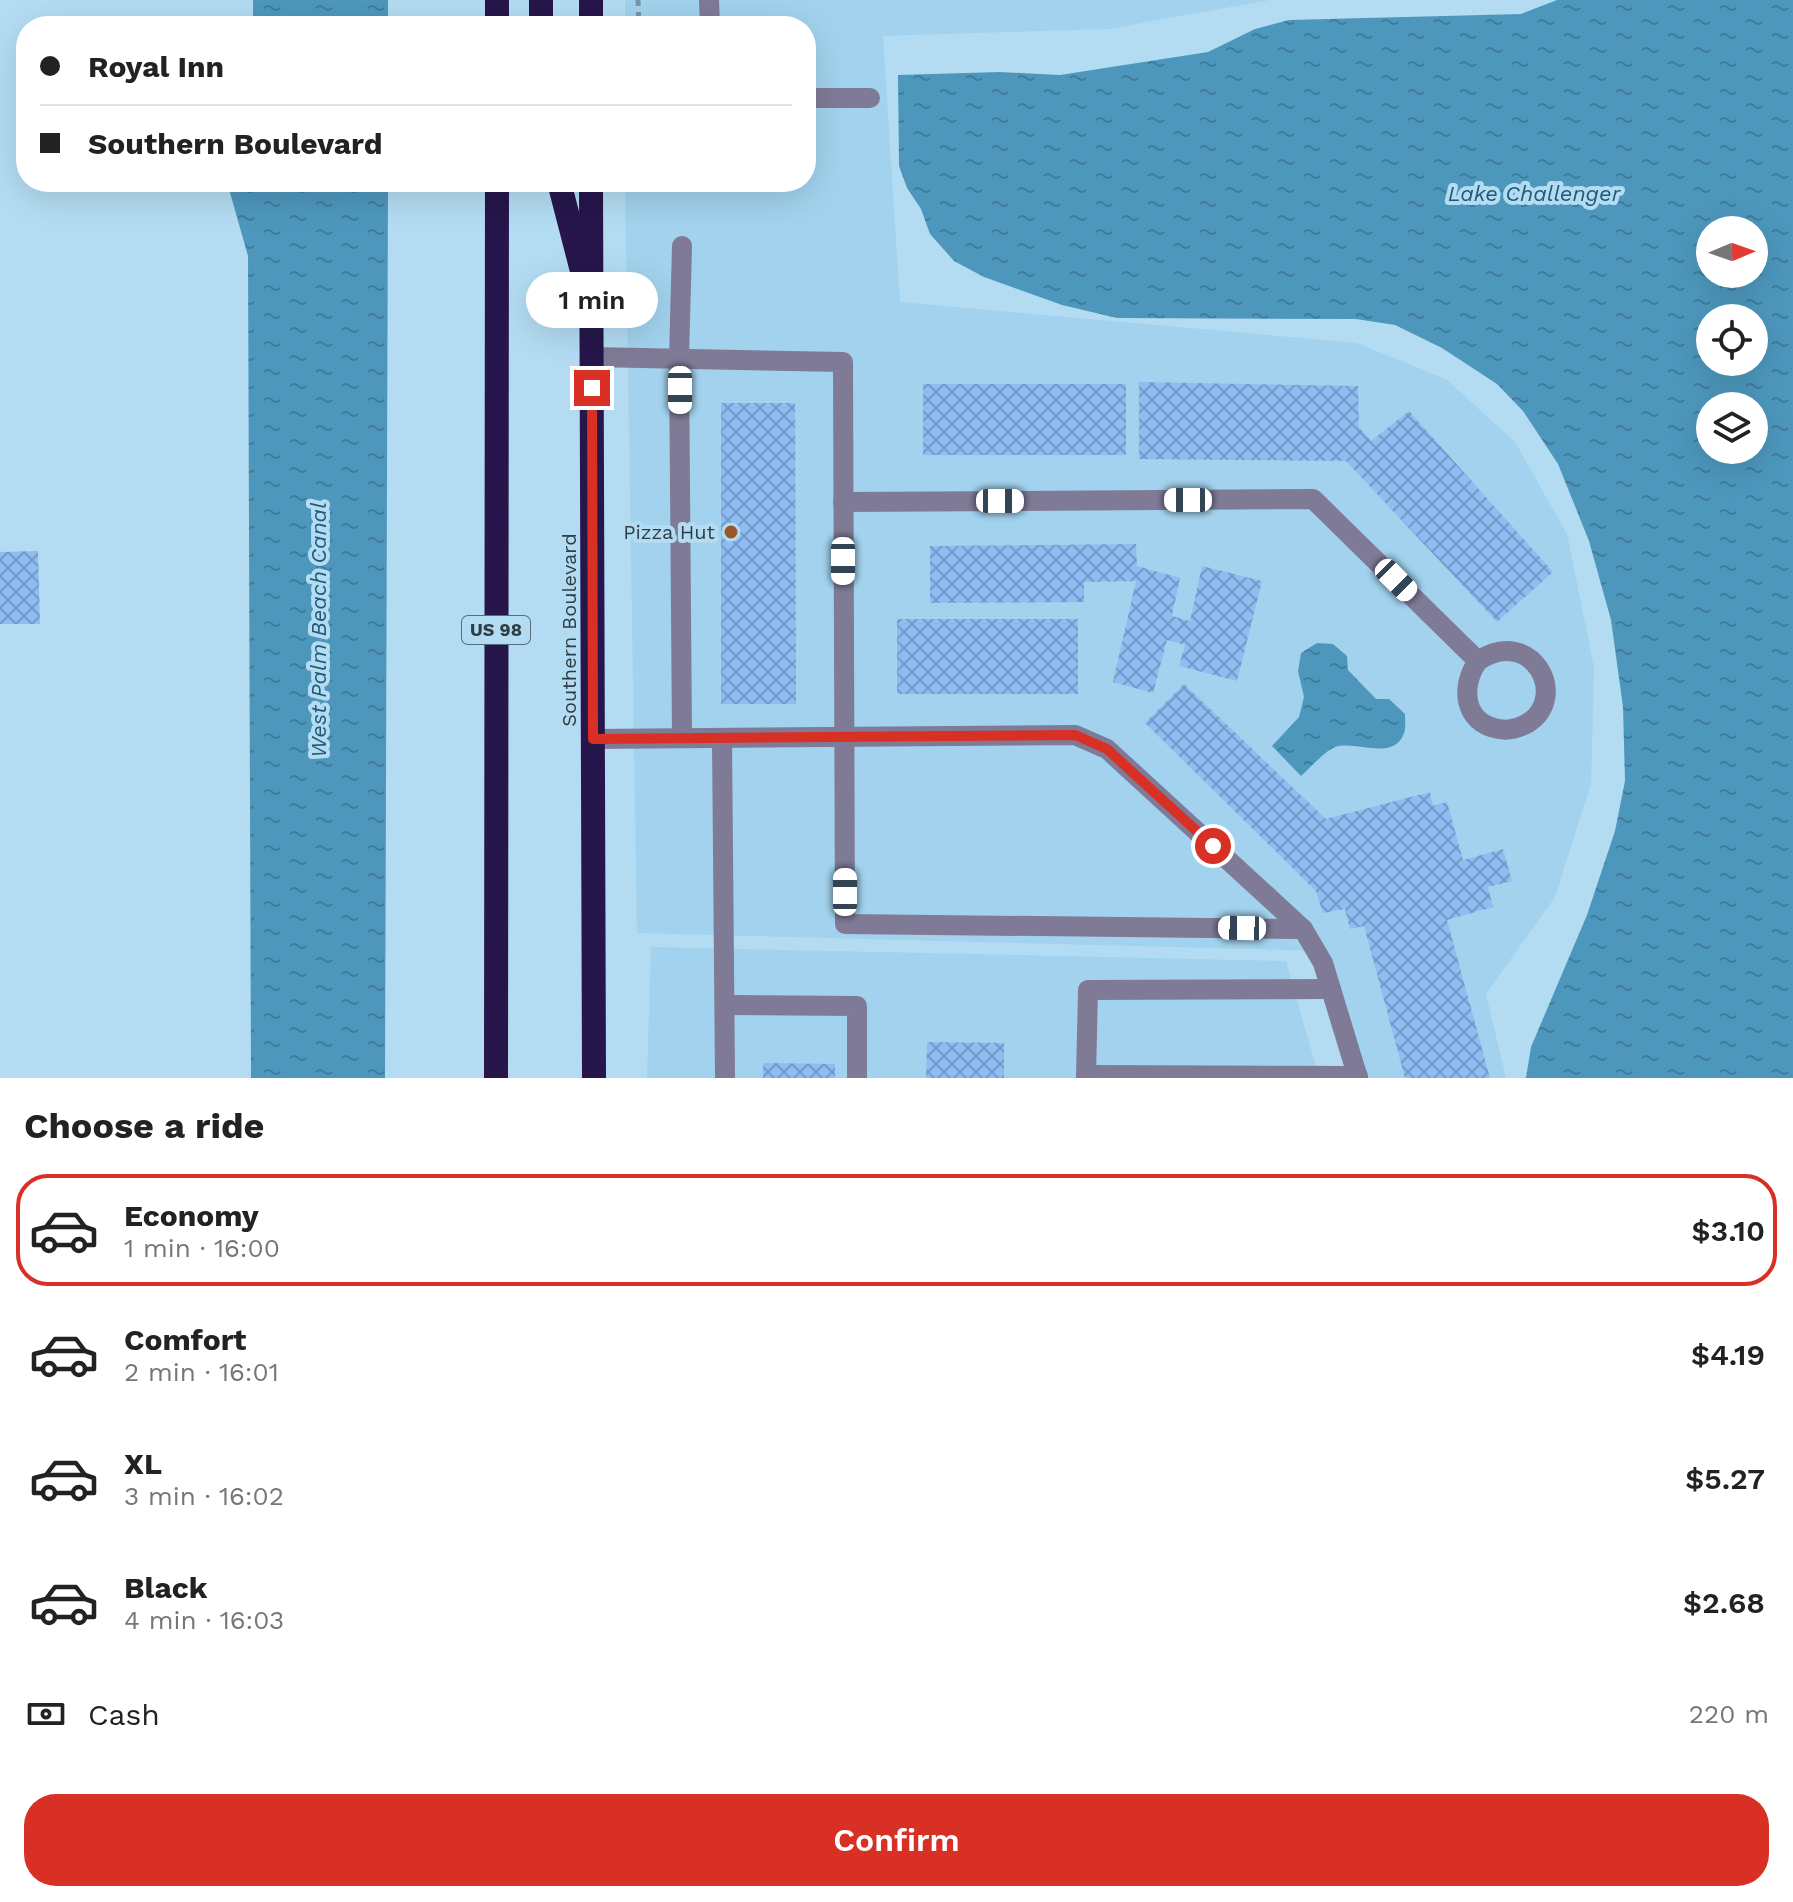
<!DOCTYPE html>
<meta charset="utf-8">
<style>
body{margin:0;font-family:"Work Sans",sans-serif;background:#f2f2f2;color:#222;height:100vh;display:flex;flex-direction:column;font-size:30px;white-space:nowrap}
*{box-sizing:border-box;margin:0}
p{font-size:26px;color:#767676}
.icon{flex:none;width:44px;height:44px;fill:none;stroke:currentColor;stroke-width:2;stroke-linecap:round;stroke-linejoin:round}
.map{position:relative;height:1078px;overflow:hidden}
.panel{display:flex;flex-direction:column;background:#fff;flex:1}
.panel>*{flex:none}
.hud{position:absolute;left:16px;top:16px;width:800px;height:176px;border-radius:32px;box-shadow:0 8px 32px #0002;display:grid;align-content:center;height:176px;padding:0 24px;background:#fff}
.needle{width:52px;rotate:88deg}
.tools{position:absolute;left:1696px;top:216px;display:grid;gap:16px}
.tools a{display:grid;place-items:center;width:72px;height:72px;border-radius:50%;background:#fff;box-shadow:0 8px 32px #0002;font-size:40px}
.end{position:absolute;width:36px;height:36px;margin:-18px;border:10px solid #d93025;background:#fff;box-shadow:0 0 0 4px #fff}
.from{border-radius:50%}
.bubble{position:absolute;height:56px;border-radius:28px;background:#fff;box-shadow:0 8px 32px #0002;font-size:26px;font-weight:600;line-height:56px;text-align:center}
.car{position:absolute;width:24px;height:48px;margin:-24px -12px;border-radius:10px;box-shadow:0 0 6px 2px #0007;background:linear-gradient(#fff 24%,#345 0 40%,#fff 0 76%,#345 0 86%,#fff 0)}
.hud b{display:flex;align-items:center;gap:28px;height:76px;font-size:30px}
.hud b+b{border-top:2px solid #e0e0e0}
.hud i{width:20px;height:20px;background:#222}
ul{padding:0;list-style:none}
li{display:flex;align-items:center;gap:24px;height:112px;margin:0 16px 12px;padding:0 8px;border:4px solid transparent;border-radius:32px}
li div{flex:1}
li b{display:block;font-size:30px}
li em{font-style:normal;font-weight:600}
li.active{border-color:#d93025}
li>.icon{width:72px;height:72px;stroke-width:1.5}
h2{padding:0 24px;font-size:36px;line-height:96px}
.pay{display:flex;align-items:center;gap:20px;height:88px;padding:0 24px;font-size:30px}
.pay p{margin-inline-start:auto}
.action{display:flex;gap:16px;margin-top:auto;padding:16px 24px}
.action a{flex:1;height:92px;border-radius:32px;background:#d93025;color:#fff;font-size:32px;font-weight:600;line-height:92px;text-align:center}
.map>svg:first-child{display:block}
</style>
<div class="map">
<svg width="1793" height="1078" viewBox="0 0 1793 1078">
<defs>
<pattern id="water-ripples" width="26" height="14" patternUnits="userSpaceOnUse" patternTransform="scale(2)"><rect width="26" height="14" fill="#4d97bd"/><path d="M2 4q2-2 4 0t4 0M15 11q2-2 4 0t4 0" fill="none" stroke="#407d9b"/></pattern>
<pattern id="building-cross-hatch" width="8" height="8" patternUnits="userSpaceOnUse" patternTransform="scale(2)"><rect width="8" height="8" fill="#8ebdf4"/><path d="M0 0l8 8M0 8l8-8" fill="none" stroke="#749bc7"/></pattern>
</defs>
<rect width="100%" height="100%" fill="#b3dcf2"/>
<g fill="#a2d2ed">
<path d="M625,0H1270L1108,29L883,36L900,302L1357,343L1446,379L1515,442L1567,534L1594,667L1591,784L1555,897L1486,994L1506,1078H1366L1327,951L637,933L625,182H806V26H625Z"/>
<path d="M651,947L1286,961L1319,1078H647Z"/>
</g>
<g fill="url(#water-ripples)" fill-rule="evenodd">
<rect x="253" y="0" width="135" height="26"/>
<path d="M1557,0H1793V1078H1526L1531,1047L1587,915L1615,831L1625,781L1623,707L1611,620L1589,541L1558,464L1523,411L1497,384L1442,348L1395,325L1356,319L1117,318L1062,305L984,277L954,261L930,234L921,209L907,188L899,166L898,75L1000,72L1060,75L1208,52L1255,29L1289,20L1521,14ZM1754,230V274H1710V230ZM1710,318H1754V362H1710ZM1710,406H1754V450H1710Z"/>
<path d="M227,182H388L385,1078H251L248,256Z"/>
<path d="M1317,643L1333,644L1347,656L1348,670L1376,699H1389L1405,714C1405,720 1406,728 1404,733C1394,762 1356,740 1335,747C1325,751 1310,768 1301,776L1272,746L1299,717L1304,697L1298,671L1301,653Z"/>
</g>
<g fill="url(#building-cross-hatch)">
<path d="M1139,382L1358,386L1359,427L1371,441L1409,411L1553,572L1497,622L1346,461L1139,459Z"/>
<rect x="923" y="384" width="203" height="71"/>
<path d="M721,403H795L796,704H721Z"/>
<path d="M1136,544L1137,566L1180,578L1172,616L1190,621L1202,566L1262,581L1237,681L1179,666L1185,645L1167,640L1153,693L1113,682L1136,581L1084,582V602L930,603V546Z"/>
<path d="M38,551L40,624H0V552Z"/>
<rect x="897" y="619" width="181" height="75"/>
<path d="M1184,684L1326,819L1430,792L1433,806L1447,802L1463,860L1503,849L1512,881L1488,887L1493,907L1447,920L1490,1078H1405L1364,926L1350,929L1345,909L1323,913L1316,891L1145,723Z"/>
<path d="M927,1042L1004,1043V1078H926Z"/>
<path d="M763,1063L835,1064V1078H763Z"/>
</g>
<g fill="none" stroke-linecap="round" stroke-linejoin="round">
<path stroke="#7997a8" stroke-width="5" stroke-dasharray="6 6" stroke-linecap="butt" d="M638,0L639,26"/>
<g stroke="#7f7a96" stroke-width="20">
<path d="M709,0L710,26"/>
<path d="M806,98H870"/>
<path d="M592,357L843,362L845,924L1303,929"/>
<path d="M843,502L1313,499L1478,661C1531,625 1570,696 1528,723C1519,728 1509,731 1499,729C1463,723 1460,686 1478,661"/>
<path d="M682,738L679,359L682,246"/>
<path d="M722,738L725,1078"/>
<path d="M593,739L1075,735L1107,749L1303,929L1323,963L1358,1078"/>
<path d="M725,1005L857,1006V1078"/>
<path d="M1087,1075L1358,1076"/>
<path d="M1086,1078L1088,990L1331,989"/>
</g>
<g stroke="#26164b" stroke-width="24">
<path d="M541,0V26"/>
<path d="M591,0V26"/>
<path d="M497,26V0"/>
<path d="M559,182L582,271"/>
<path d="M591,182L594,1078"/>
<path d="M496,1078L497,182"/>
</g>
</g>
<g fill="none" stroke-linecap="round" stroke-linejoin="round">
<path stroke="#d93025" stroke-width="10" d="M592,388L593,739L1075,735L1107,749L1213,846"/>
</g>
<circle fill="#995626" stroke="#b3dcf2" stroke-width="3" cx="731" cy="532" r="8"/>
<g text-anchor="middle" stroke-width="8" stroke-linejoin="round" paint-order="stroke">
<rect fill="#b3dcf2" stroke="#566d7a" stroke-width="2" x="462" y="616" width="68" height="28" rx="6"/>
<g font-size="18" font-weight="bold" fill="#2e3e47">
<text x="496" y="636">US 98</text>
</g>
<g font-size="20" fill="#2e3e47" stroke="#b3dcf2" text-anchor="end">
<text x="715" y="539">Pizza Hut</text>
</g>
<g font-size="20" fill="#2e3e47" stroke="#b3dcf2">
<text transform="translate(569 630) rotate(-90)" y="7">Southern Boulevard</text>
</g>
<g font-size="22" font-style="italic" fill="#215a76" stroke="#b3dcf2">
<text x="1534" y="201">Lake Challenger</text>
<text transform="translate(318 630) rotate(-90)" y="8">West Palm Beach Canal</text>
</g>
</g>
</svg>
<div class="tools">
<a><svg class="needle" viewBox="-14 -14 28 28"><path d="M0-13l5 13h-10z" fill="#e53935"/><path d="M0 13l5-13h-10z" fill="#767676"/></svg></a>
<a><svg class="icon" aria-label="locate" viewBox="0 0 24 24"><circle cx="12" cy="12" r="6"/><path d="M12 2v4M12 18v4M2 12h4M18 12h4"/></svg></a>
<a><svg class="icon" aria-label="layers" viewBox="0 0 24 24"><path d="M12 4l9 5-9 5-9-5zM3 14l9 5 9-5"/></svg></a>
</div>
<i class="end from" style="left:1213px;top:846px"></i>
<i class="end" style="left:592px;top:388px"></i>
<div class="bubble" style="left:526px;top:272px;width:132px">1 min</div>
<i class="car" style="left:680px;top:390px;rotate:180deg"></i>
<i class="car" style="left:1188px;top:500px;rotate:270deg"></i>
<i class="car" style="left:1000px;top:501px;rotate:90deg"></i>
<i class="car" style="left:843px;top:561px;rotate:180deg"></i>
<i class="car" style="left:1396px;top:580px;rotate:135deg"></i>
<i class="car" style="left:845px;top:892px;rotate:0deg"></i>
<i class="car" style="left:1242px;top:928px;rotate:271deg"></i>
<div class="hud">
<b><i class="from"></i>Royal Inn</b>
<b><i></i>Southern Boulevard</b>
</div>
</div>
<section class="panel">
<h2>Choose a ride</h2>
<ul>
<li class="active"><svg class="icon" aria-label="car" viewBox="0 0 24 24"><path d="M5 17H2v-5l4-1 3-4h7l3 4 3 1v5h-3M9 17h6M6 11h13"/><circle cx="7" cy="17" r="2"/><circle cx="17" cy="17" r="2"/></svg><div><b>Economy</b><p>1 min · 16:00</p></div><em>$3.10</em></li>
<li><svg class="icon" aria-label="car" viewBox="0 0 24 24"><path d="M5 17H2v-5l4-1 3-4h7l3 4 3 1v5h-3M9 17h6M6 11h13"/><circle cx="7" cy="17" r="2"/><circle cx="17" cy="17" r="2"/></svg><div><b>Comfort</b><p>2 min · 16:01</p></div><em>$4.19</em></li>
<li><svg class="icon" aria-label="car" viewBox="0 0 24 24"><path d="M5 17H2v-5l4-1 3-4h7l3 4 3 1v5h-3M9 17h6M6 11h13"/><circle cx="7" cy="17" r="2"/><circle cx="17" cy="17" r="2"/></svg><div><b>XL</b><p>3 min · 16:02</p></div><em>$5.27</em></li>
<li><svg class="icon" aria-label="car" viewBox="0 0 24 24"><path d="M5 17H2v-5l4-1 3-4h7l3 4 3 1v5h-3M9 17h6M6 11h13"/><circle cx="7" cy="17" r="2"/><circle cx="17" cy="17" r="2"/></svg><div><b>Black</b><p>4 min · 16:03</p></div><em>$2.68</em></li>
</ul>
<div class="pay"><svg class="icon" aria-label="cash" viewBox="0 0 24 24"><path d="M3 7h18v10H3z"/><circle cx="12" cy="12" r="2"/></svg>Cash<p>220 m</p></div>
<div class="action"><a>Confirm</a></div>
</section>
